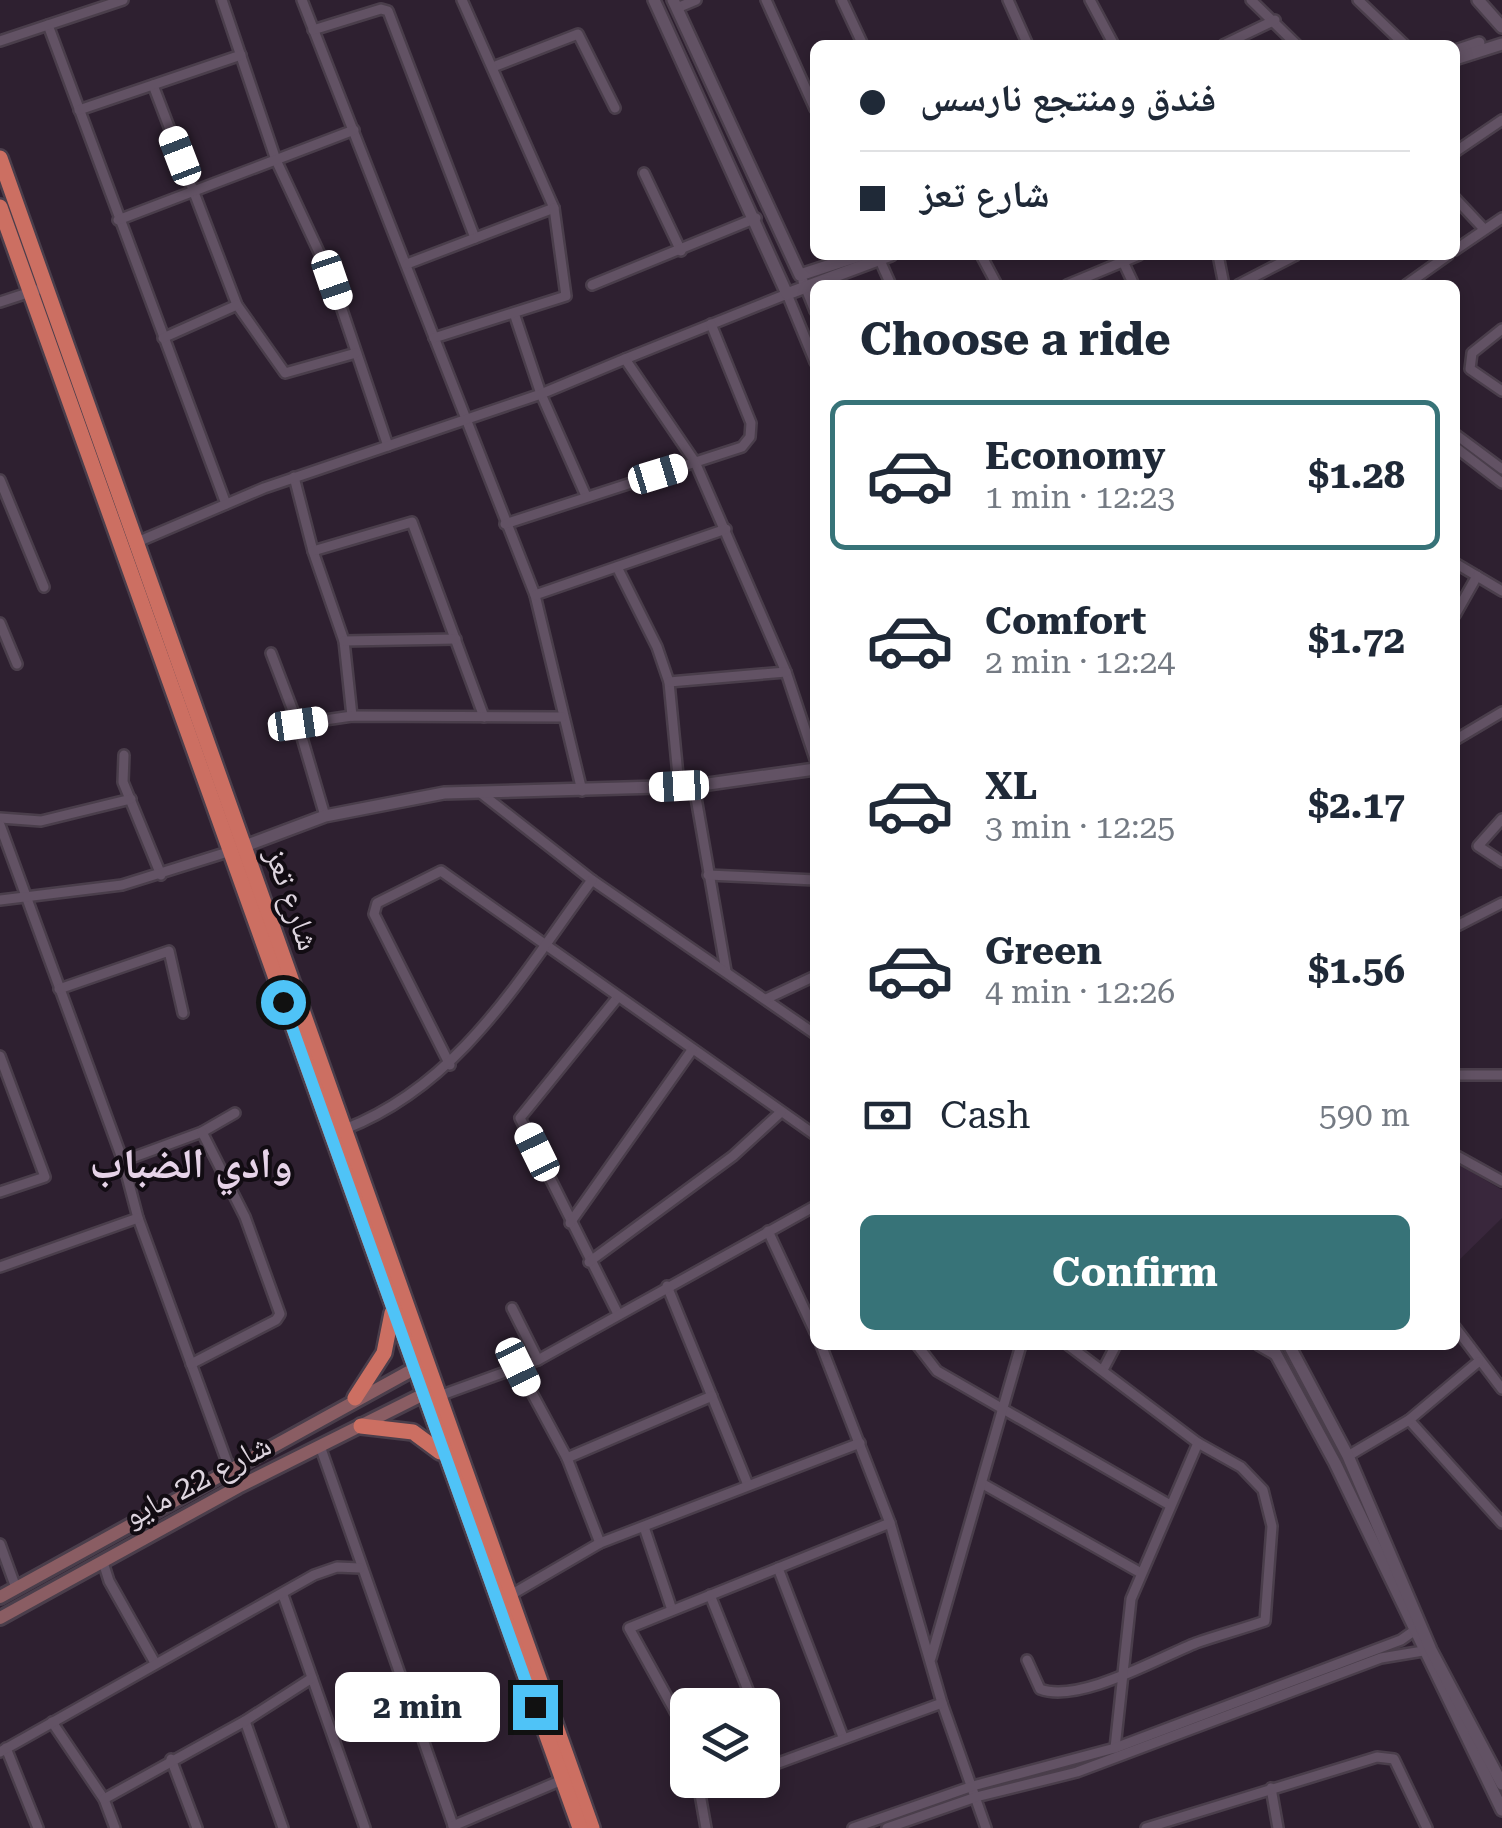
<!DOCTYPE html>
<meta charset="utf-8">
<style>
body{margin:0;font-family:"Roboto Serif","Noto Naskh Arabic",serif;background:#f6f6f7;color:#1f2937;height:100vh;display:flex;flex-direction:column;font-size:38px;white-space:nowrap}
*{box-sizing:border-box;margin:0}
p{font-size:32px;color:#747a83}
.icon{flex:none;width:55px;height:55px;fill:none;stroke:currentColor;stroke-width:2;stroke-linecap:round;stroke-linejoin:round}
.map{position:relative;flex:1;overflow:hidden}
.panel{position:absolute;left:810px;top:280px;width:650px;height:1070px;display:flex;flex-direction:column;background:#fff;border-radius:15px;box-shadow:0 5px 15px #0003}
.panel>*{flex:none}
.hud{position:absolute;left:810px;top:40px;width:650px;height:220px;border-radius:15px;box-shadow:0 5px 15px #0003;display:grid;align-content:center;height:220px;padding:0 50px;background:#fff}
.tools{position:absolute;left:670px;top:1688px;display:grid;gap:20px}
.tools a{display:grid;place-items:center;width:110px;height:110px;border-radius:15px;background:#fff;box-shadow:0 5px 15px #0003;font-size:50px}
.end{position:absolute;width:45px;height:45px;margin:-22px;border:12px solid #4fc3f7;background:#111;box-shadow:0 0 0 5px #111}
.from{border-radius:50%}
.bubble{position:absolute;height:70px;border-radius:15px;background:#fff;box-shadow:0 5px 15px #0003;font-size:32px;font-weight:700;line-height:70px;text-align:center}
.car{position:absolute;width:30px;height:60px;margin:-30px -15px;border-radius:12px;box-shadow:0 0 8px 2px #0007;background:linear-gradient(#fff 24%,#345 0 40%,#fff 0 76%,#345 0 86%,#fff 0)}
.hud b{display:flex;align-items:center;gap:35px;height:95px;font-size:38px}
.hud b+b{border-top:2px solid #e0e1e3}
.hud i{width:25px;height:25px;background:#1f2937}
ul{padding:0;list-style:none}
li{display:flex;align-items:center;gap:30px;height:150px;margin:0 20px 15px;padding:0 30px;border:5px solid transparent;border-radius:15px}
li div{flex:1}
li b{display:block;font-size:38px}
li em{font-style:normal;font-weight:700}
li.on{border-color:#377378}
li>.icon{width:90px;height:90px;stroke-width:1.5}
h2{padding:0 50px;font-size:45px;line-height:120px}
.pay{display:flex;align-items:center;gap:25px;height:110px;padding:0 50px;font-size:38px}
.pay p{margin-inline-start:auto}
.button{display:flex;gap:20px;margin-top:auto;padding:20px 50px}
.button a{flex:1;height:115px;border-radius:15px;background:#377378;color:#fff;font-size:40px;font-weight:700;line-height:115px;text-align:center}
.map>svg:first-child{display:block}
</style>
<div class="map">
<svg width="1502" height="1828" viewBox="0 0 1502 1828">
<rect width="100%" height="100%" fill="#2e2030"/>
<path fill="#39273c" d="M1455,1162L1502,1190V1218L1455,1264Z"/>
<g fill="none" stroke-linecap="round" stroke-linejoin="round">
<g stroke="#4a3e4b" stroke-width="14">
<g id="minor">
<path d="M222,0L276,160L332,280L388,446"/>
<path d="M302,0L535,595L582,791"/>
<path d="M766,0L815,109"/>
<path d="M842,0L863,45"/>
<path d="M1008,0L1028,45"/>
<path d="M1090,0L1114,45"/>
<path d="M1251,0L1297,45"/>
<path d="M1358,0L1405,45"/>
<path d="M677,8L696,0"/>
<path d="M48,25L226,504"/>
<path d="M313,30L381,9L388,11L475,238"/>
<path d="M0,41L123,0"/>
<path d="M1223,45L1275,20"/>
<path d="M493,67L578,34L615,108"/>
<path d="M153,85L237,305L285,373L356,353"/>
<path d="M79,110L241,55"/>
<path d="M1455,152L1502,120"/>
<path d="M644,173L681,251"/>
<path d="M1455,198L1484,229"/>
<path d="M118,220L354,130"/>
<path d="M1455,250L1502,218"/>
<path d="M981,255L997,285"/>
<path d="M1120,255L1134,285"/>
<path d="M1218,255L1224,285"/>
<path d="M878,256L891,285"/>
<path d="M407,264L554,208L462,0"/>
<path d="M803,281L815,311"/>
<path d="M592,285L756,218"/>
<path d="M1067,285L1139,255"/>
<path d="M1238,285L1296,255"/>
<path d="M1406,285L1448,255"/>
<path d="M0,302L46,287"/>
<path d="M514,313L541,394L586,496"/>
<path d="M1502,329L1472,353L1470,369L1502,391"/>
<path d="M163,338L237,305"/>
<path d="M434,338L566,296L554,208"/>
<path d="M625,359L787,294L815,362"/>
<path d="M1455,434L1502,469"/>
<path d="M1455,447L1502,483"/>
<path d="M294,477L313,551L344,641L352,716"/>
<path d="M0,480L44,587"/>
<path d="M505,524L742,447L750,437L751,423L711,324"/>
<path d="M135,543L264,488L541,394L625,359L695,462L786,672L815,759"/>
<path d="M313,551L412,522L484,717"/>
<path d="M1455,563L1502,591"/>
<path d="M617,567L657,647L669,682L679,786"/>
<path d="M535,595L726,529"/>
<path d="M1455,615L1477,576"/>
<path d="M0,623L17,664"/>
<path d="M344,641L456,639"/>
<path d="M271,653L298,724"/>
<path d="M669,682L786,672"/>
<path d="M1455,740L1502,712"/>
<path d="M124,755L123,782L161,875"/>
<path d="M694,786L726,971"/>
<path d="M482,794L592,880L815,1034"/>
<path d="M325,816L298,724L352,716L562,717"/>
<path d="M0,818L41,821L131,799"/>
<path d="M1502,819L1478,846L1502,862"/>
<path d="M0,825L123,1161L138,1218L231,1473"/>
<path d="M708,875L815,880"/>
<path d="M0,900L122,885L231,851"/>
<path d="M1455,927L1502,903"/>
<path d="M59,989L169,951L183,1013"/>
<path d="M617,998L520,1118L617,1312"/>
<path d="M766,999L815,976"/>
<path d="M0,1056L45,1177L0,1192"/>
<path d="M450,1065L374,914L377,903L441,871L815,1135"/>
<path d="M1455,1075H1502"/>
<path d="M345,1129C461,1084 521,976 592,880"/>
<path d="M1455,1155L1502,1181"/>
<path d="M123,1161L202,1132L235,1113"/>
<path d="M570,1223L692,1050"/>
<path d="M768,1231L815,1332"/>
<path d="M589,1262L733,1156L781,1112"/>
<path d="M0,1267L138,1218"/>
<path d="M667,1286L748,1485"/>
<path d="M512,1308L538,1360"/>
<path d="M1455,1327L1502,1389"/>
<path d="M821,1345L890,1523L942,1703L986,1828"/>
<path d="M917,1345L937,1371L1170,1505"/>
<path d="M1258,1345L1277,1356"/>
<path d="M191,1364L276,1320L280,1314L245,1217L202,1132"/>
<path d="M518,1367L567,1458L600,1543"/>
<path d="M1104,1368L1116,1345"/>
<path d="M439,1396L538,1360L815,1206"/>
<path d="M1409,1420L1502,1523"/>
<path d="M320,1446L454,1828"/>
<path d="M1348,1456L1409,1420L1478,1362"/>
<path d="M567,1458L712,1396"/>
<path d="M983,1484L1141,1573"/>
<path d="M644,1527L672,1610"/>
<path d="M0,1544L16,1588"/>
<path d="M103,1562L109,1581L154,1661"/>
<path d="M778,1568L843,1737"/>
<path d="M283,1595L365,1828"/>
<path d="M710,1595L754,1705"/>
<path d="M509,1596L600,1543L860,1443"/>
<path d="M931,1658L1021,1345"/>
<path d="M1027,1660L1040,1689C1079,1704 1158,1658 1196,1643C1219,1635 1242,1629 1265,1621L1272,1526L1263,1490L1241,1467L1198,1443L1068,1345"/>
<path d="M245,1721L283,1828"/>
<path d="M52,1722L104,1799L115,1828"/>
<path d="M762,1728L776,1763"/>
<path d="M688,1735L629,1628L890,1523"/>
<path d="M6,1748L38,1828"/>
<path d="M1115,1748L1131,1599L1198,1443"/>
<path d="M0,1752L314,1575L337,1567L360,1568"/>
<path d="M171,1759L197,1828"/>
<path d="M762,1769L942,1703"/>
<path d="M1271,1788L1278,1828"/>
<path d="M104,1799L245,1721L312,1678"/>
<path d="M453,1826L562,1780"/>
<path d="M706,1828L700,1794L734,1780"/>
<path d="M853,1828L973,1786L1115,1748L1401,1640L1418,1628"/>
<path d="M887,1828L976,1797L1077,1772L1381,1658L1429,1650"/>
<path d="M1146,1828L1377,1757L1394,1759L1427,1828"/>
</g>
</g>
<g stroke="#4a3e4b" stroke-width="16">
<g id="tertiary">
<path d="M654,0L787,294L891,255"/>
<path d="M673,0L800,275L861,255"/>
<path d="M1478,0L1502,27"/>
<path d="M1455,51L1479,43"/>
<path d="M1455,59L1502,44"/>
<path d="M245,846L325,816L444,793L694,786L815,769"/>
<path d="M1271,1345L1335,1463L1502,1810"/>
<path d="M1289,1345L1348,1456L1431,1650L1502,1784"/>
</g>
</g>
<g stroke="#4a3e4b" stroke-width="18">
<g id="secondary">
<path d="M0,1597L412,1370"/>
<path d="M0,1618L238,1487L422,1395"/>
</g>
</g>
<g stroke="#4a3e4b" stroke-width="20">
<g id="trunk">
<path d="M0,158L592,1828"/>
<path d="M0,207L580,1828"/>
<path d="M355,1398L384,1353L392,1313"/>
<path d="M361,1426L413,1432L440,1452"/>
</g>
</g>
<use href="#minor" stroke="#625264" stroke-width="9"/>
<use href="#tertiary" stroke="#625264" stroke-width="11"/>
<use href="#secondary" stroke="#8a5d63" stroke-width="12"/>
<use href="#trunk" stroke="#cc6f62" stroke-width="15"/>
</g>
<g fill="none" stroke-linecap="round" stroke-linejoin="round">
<path stroke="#4fc3f7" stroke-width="12" d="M283,1002L535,1707"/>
</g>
<g text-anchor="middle" stroke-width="8" stroke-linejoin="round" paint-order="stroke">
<g font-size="32" fill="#ddd4de" stroke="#120c13">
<text transform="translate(293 899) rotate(71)" y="11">شارع تعز</text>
<text transform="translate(197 1480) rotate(-28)" y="11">شارع 22 مايو</text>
</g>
<g font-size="42" font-weight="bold" fill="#e6d3e8" stroke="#120c13">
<text x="191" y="1178">وادي الضباب</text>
</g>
</g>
</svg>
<div class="tools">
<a><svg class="icon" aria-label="layers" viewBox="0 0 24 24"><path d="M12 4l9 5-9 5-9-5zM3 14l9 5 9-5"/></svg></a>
</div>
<i class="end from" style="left:283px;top:1002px"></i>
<i class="end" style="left:535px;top:1707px"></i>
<div class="bubble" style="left:335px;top:1672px;width:165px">2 min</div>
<i class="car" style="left:180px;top:156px;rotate:339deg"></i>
<i class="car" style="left:332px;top:280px;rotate:161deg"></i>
<i class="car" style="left:658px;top:474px;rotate:73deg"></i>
<i class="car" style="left:298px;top:724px;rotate:82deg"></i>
<i class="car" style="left:679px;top:786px;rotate:267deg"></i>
<i class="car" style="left:537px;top:1152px;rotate:334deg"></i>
<i class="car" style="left:518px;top:1367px;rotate:154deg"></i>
<div class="hud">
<b><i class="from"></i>فندق ومنتجع نارسس</b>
<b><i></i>شارع تعز</b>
</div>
<section class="panel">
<h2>Choose a ride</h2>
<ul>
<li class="on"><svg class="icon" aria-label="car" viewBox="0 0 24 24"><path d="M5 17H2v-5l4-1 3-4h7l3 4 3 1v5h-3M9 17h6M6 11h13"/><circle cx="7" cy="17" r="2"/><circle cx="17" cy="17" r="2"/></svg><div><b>Economy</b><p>1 min · 12:23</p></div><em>$1.28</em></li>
<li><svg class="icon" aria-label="car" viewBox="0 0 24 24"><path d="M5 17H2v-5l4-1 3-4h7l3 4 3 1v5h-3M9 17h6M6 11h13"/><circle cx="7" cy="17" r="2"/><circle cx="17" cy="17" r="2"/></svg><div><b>Comfort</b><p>2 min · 12:24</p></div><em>$1.72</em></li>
<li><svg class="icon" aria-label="car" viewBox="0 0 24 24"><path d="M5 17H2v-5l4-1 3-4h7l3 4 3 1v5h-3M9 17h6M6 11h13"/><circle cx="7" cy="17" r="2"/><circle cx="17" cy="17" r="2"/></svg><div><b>XL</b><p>3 min · 12:25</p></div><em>$2.17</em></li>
<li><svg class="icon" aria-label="car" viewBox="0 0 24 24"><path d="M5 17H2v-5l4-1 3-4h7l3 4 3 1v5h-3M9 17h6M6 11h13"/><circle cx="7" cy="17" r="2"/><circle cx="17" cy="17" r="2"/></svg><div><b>Green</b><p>4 min · 12:26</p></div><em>$1.56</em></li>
</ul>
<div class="pay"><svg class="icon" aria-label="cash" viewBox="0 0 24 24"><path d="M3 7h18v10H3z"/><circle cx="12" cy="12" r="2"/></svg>Cash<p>590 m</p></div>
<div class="button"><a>Confirm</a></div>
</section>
</div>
